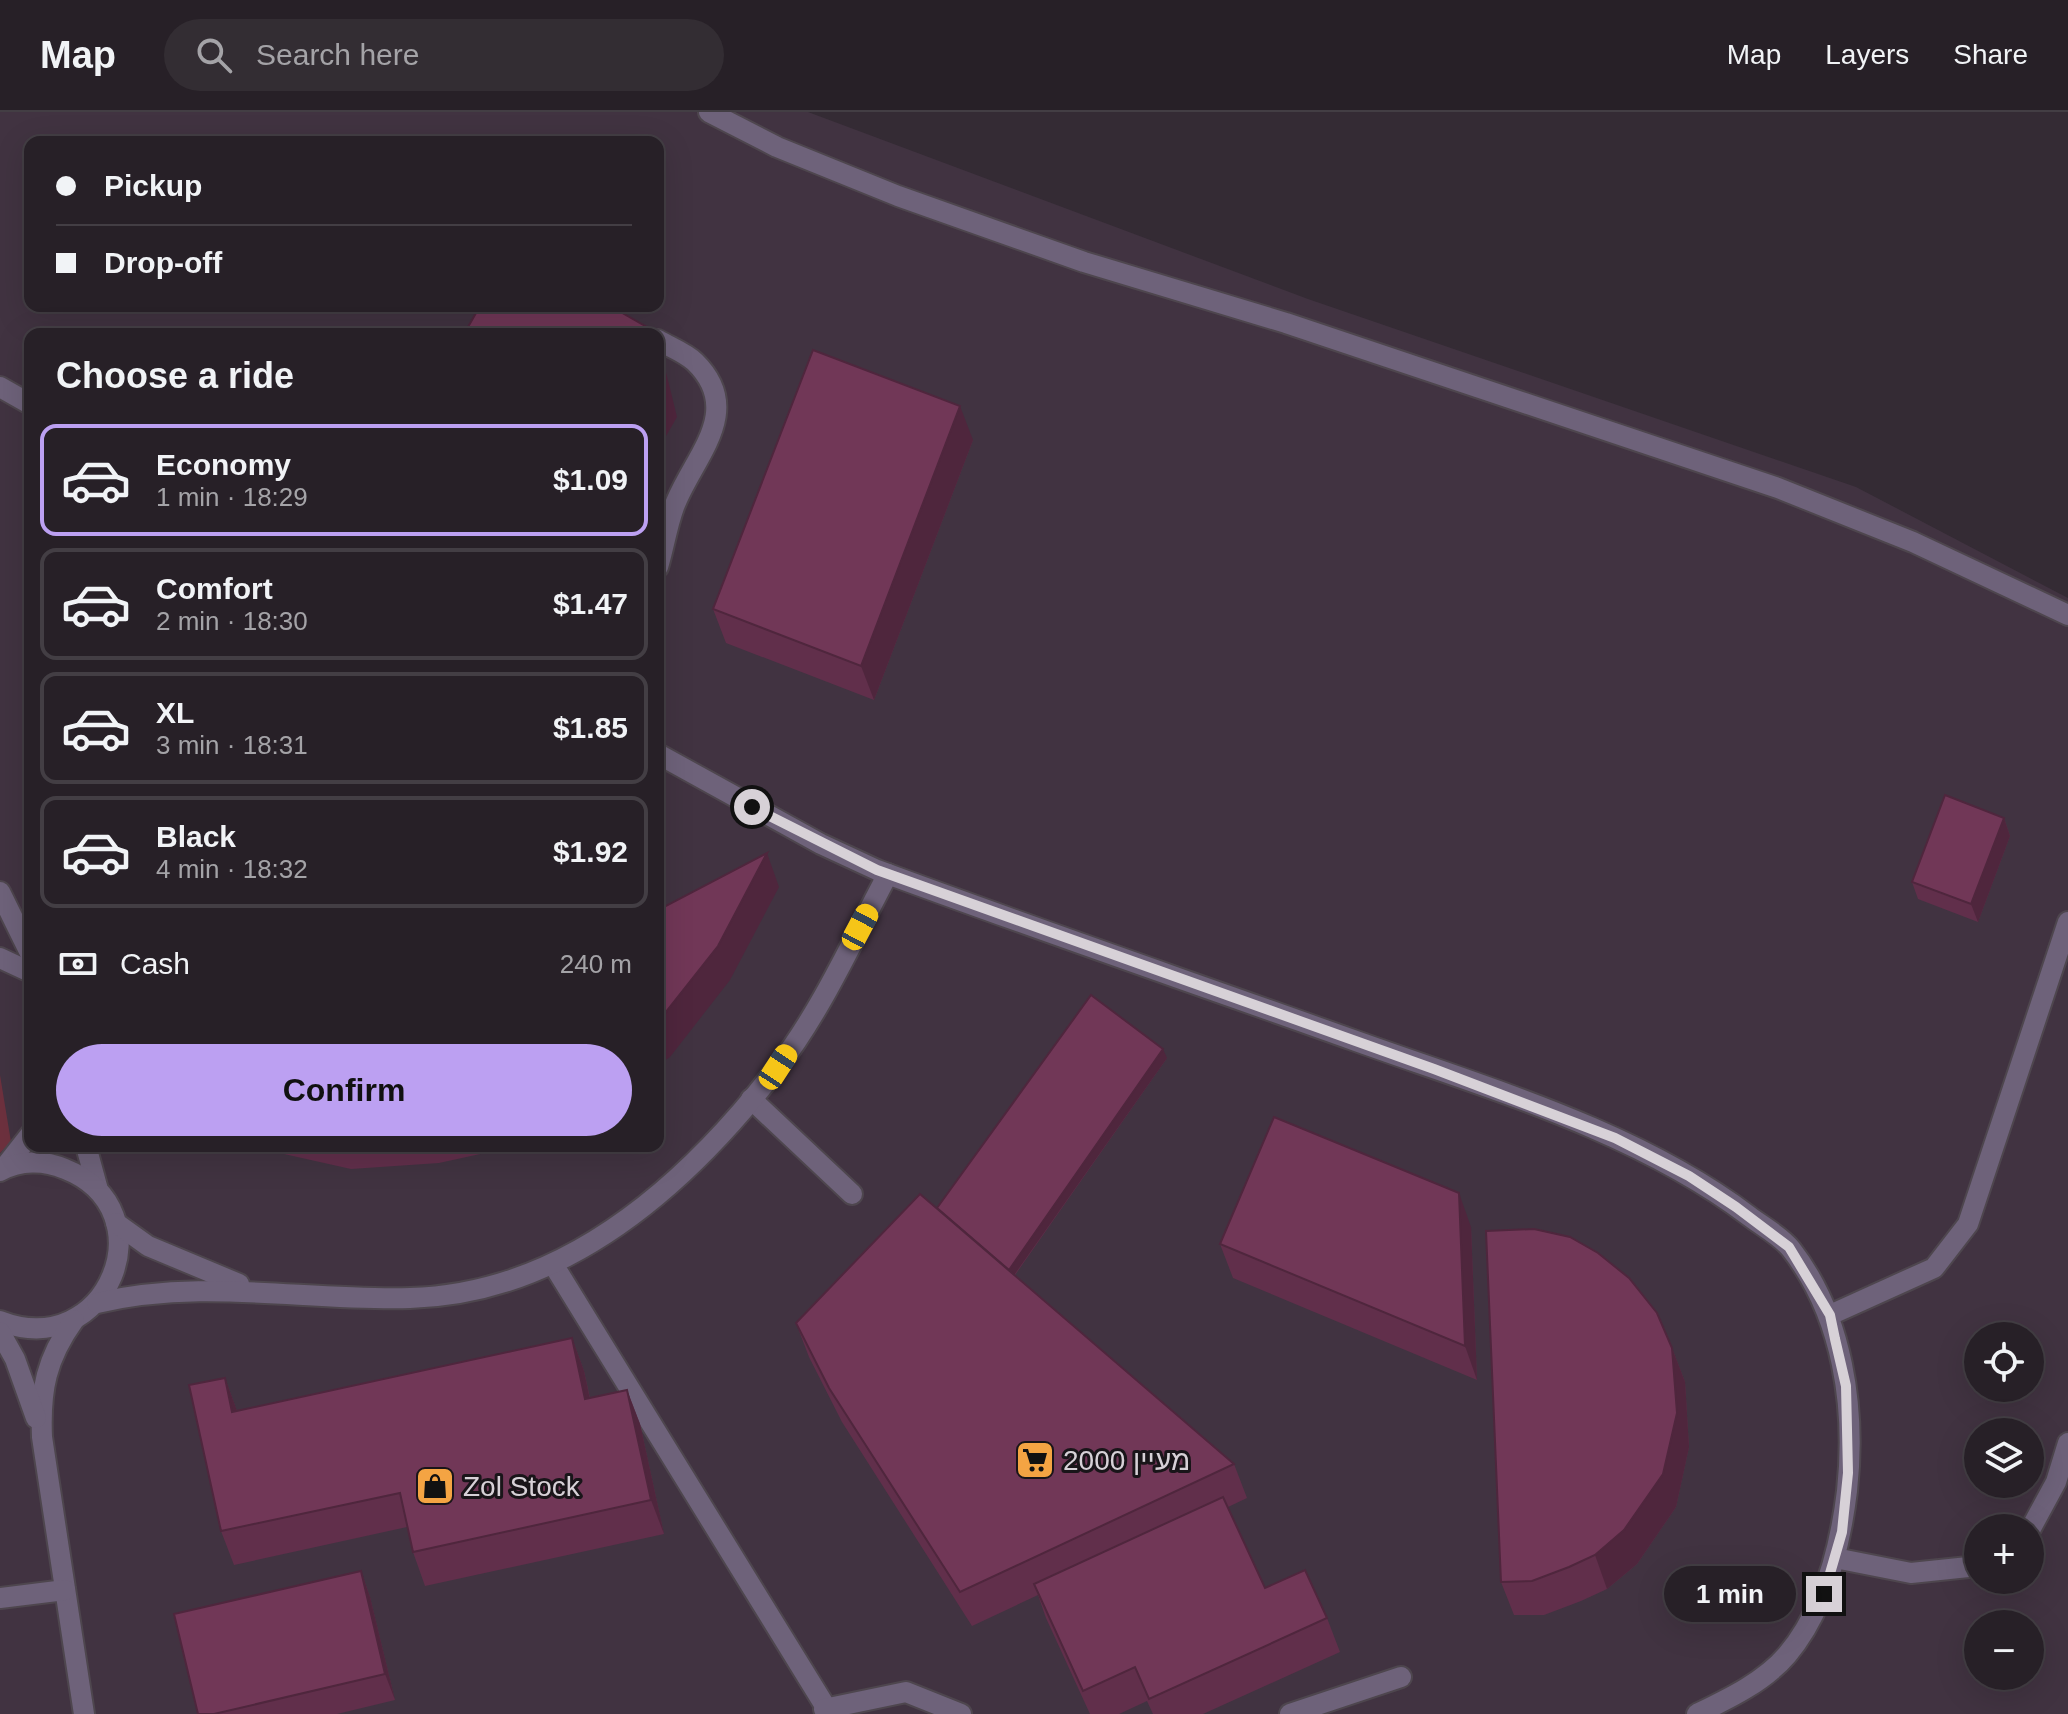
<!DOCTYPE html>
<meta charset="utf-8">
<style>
body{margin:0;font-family:Arial,"Noto Sans Hebrew",sans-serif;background:#332d33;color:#f1f3f6;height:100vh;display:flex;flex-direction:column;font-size:30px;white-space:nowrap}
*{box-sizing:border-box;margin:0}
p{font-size:26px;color:#a4a3a7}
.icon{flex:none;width:44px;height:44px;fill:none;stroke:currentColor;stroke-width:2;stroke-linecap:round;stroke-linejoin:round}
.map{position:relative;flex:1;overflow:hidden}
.drawer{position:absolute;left:24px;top:216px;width:640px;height:824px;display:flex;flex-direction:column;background:#272027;border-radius:16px;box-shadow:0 8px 32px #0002,0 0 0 2px #433e44}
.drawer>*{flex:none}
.banner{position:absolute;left:24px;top:24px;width:640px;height:176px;border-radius:16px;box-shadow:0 8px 32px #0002,0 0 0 2px #433e44;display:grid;align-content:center;height:176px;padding:0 32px;background:#272027}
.buttons{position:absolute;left:1964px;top:1210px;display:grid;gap:16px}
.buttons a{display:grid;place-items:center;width:80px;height:80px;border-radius:50%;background:#272027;box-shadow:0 8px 32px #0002,0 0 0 2px #433e44;font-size:40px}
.end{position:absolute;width:36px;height:36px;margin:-18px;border:10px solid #d7d1d7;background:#111;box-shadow:0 0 0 4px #111}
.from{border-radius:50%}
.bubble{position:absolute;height:56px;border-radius:28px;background:#272027;box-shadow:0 8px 32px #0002,0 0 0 2px #433e44;font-size:26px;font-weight:700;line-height:56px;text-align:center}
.car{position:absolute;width:24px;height:48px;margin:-24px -12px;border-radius:10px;box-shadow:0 0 6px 2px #0007;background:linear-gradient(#f5c518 24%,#345 0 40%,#f5c518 0 76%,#345 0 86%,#f5c518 0)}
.banner b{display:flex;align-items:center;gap:28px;height:76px;font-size:30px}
.banner b+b{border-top:2px solid #433e44}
.banner i{width:20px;height:20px;background:#f1f3f6}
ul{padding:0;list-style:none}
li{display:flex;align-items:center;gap:24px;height:112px;margin:0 16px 12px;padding:0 16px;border:4px solid #433e44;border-radius:16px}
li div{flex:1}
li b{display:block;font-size:30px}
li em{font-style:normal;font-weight:700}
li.selected{border-color:#bca0f2}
li>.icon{width:72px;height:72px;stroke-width:1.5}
h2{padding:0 32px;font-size:36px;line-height:96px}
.pay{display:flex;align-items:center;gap:20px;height:88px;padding:0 32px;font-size:30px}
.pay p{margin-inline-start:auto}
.cta{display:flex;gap:16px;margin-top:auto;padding:16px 32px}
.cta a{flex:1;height:92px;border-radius:48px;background:#bca0f2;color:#111;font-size:32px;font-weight:700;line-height:92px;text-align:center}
header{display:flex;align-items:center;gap:48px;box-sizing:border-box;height:112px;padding:0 40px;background:#272027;border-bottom:2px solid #433e44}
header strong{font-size:38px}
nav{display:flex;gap:44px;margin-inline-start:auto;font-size:28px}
.search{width:560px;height:72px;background:#332d33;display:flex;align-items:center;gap:20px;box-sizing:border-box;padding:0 28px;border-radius:44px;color:#a4a3a7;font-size:30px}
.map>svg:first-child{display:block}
</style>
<header>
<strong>Map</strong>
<div class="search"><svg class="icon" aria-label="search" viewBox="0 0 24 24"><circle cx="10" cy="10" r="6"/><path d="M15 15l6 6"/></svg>Search here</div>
<nav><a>Map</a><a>Layers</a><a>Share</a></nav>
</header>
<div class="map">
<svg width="2068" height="1602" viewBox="0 0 2068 1602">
<rect width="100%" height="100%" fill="#342b34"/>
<path fill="#413341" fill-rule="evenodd" d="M0,0H808L1308,187L1856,375L2068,486V1602H0ZM30,30H658V194H30ZM30,222H658V1034H30ZM1978,1224H2030V1276H1978ZM1978,1320H2030V1372H1978ZM1978,1416H2030V1468H1978ZM1978,1512H2030V1564H1978Z"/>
<path fill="#6d313e" d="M0,963L11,1030L0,1041Z"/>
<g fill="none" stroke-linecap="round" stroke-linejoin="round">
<g stroke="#4e464e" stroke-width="24">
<g id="minor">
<path d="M709,0L777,35L898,84L1084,150L1286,211L1778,376L1913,430L2068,503"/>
<path d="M658,228C670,235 686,241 695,250C746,300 692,346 674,395C667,414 664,435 658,455"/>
<path d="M0,275L30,292"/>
<path d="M658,642L821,732L877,758C1036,817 1197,872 1356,929C1487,976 1637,1019 1749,1104C1762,1114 1781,1124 1791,1137C1843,1204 1856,1296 1847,1379C1840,1436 1825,1498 1787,1543C1764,1570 1728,1587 1697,1602"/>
<path d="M0,780L30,841"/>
<path d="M0,846L30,860"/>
<path d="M751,987L852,1082"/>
<path d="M86,1034L98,1078"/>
<path d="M4,1056L30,1023"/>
<path d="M0,1059C20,1048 44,1048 65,1057C169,1098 108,1251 0,1209"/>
<path d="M116,1111L148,1134L239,1172"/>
<path d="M553,1152L830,1602"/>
<path d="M97,1191C204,1166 303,1189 410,1186C564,1182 687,1073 777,956C822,898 853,827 888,762"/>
<path d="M1830,1203L1934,1156L1968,1112L2068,810"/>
<path d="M74,1208C46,1247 40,1278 42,1325L84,1602"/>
<path d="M0,1220L15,1247L36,1306"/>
<path d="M2030,1418L2056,1370L2068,1331"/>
<path d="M1835,1446L1911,1461L1978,1454"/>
<path d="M0,1486L65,1478"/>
<path d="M824,1597L906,1580L961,1602"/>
<path d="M1290,1602L1401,1565"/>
</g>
</g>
<use href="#minor" stroke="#6e627a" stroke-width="20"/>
</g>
<g fill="#612f4b">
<path d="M973,328L874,588L726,531L713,497Z"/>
<path d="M2004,706L2010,724L1978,810L1918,787L1912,770Z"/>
<path d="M1167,946L1015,1163L1234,1352L1247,1386L1228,1395L1265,1476L1327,1506L1340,1540L1203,1602H1153L1147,1589L1119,1602H1090L1046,1506L1038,1483L972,1514L842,1310L809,1245L796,1211L937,1096Z"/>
<path d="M273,1034H517L439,1051L351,1057L275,1040Z"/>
<path d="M1471,1115L1477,1268L1233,1166L1220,1132Z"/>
<path d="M572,1226L584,1259L590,1286L627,1278L640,1312L664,1422L425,1474L413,1440L407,1415L234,1453L221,1419L225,1266L237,1299Z"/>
<path d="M1672,1236L1685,1270L1689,1335L1676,1395L1637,1452L1607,1477L1581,1489L1544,1503H1514L1501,1470Z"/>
<path d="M361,1459L370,1485L395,1588L337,1602H198Z"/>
</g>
<g fill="#4f263d">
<path d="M658,235L664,252L677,305L658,338Z"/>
<path d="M960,294L973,328L874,588L861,554Z"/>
<path d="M2004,706L2010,724L1978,810L1971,792Z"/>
<path d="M767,741L779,775L730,868L670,945L658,953V910Z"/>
<path d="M1163,937L1167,946L1005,1176L1002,1167Z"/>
<path d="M1459,1081L1471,1115L1477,1268L1465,1234Z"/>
<path d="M572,1226L584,1259L597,1321L585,1287Z"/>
<path d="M1672,1236L1685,1270L1689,1335L1676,1395L1637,1452L1607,1477L1595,1443Z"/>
<path d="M225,1266L237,1299L232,1300Z"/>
<path d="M627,1278L640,1312L664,1422L651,1388Z"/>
<path d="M361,1459L370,1485L395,1588L385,1562Z"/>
</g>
<g fill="#713757" stroke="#4f263d" stroke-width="2">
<path d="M480,194H610L652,218L653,222H464Z"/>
<path d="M813,238L960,294L861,554L713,497Z"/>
<path d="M658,244L664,271L658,282Z"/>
<path d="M1945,683L2004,706L1971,792L1912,770Z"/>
<path d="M767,741L718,834L658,910V798Z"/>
<path d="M1091,883L1163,937L1009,1158L937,1096Z"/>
<path d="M1274,1005L1459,1081L1465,1234L1220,1132Z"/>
<path d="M920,1082L1234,1352L960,1480L829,1276L796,1211Z"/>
<path d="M1534,1117L1570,1125L1598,1141L1629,1166L1657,1201L1672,1236L1677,1301L1663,1362L1624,1418L1595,1443L1569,1455L1532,1469L1501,1470L1486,1119Z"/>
<path d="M572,1226L585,1287L627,1278L651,1388L413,1440L400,1381L221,1419L189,1273L225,1266L232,1300Z"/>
<path d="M1223,1385L1265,1476L1305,1458L1327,1506L1149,1587L1135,1555L1083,1579L1034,1472Z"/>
<path d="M361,1459L385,1562L214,1602H198L174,1502Z"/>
</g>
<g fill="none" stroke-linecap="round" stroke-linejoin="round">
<path stroke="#d7d1d7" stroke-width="10" d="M752,695L877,758L1434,957L1615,1026L1689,1064L1736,1095L1789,1135L1830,1203L1835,1227L1846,1274L1848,1361L1842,1420L1824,1482"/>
</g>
<defs>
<g id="supermarket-square" transform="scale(2)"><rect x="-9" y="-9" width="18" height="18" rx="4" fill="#f4a443" stroke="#191519"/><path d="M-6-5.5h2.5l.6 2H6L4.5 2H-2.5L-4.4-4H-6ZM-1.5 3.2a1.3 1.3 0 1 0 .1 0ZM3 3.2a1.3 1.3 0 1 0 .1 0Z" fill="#111"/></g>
<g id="shop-square" transform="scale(2)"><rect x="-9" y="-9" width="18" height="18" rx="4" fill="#f4a443" stroke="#191519"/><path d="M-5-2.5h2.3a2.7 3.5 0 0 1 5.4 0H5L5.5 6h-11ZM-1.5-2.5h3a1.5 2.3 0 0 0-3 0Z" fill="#111"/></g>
</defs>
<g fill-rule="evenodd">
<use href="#supermarket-square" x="1035" y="1348"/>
<use href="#shop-square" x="435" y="1374"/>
</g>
<g text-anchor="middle" stroke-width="6" stroke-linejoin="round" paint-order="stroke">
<g font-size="28" fill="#d7d1d7" stroke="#191519" text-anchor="start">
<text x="1063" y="1358">מעיין 2000</text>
<text x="463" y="1384">Zol Stock</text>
</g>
</g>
</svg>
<div class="buttons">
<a><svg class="icon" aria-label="locate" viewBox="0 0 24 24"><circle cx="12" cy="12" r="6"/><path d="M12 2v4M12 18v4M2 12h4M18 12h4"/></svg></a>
<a><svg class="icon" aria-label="layers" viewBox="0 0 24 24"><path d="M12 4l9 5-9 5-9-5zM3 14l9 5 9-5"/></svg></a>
<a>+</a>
<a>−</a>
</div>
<i class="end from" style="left:752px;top:695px"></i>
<i class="end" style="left:1824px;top:1482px"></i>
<div class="bubble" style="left:1664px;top:1454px;width:132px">1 min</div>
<i class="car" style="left:860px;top:815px;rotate:28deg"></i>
<i class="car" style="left:778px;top:955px;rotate:33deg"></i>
<div class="banner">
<b><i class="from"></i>Pickup</b>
<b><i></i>Drop-off</b>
</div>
<section class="drawer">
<h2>Choose a ride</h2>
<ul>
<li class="selected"><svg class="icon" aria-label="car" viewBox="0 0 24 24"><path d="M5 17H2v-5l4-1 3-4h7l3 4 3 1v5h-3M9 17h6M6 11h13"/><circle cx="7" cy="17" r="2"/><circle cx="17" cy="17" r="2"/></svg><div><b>Economy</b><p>1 min · 18:29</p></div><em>$1.09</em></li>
<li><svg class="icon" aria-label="car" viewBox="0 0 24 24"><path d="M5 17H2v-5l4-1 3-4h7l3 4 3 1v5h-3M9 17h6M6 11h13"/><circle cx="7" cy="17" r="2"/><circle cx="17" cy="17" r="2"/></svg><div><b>Comfort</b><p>2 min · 18:30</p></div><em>$1.47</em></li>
<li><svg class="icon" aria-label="car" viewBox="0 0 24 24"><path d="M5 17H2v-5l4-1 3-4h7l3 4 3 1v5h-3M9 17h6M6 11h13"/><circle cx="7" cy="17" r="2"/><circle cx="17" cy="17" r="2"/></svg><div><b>XL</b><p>3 min · 18:31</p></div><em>$1.85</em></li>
<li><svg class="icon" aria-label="car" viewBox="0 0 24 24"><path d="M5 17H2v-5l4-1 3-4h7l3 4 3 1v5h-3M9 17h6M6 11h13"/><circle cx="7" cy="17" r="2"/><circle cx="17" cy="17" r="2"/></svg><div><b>Black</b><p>4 min · 18:32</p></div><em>$1.92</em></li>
</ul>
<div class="pay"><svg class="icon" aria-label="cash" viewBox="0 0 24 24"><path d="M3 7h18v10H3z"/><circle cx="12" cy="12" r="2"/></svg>Cash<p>240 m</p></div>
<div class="cta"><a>Confirm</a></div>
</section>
</div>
